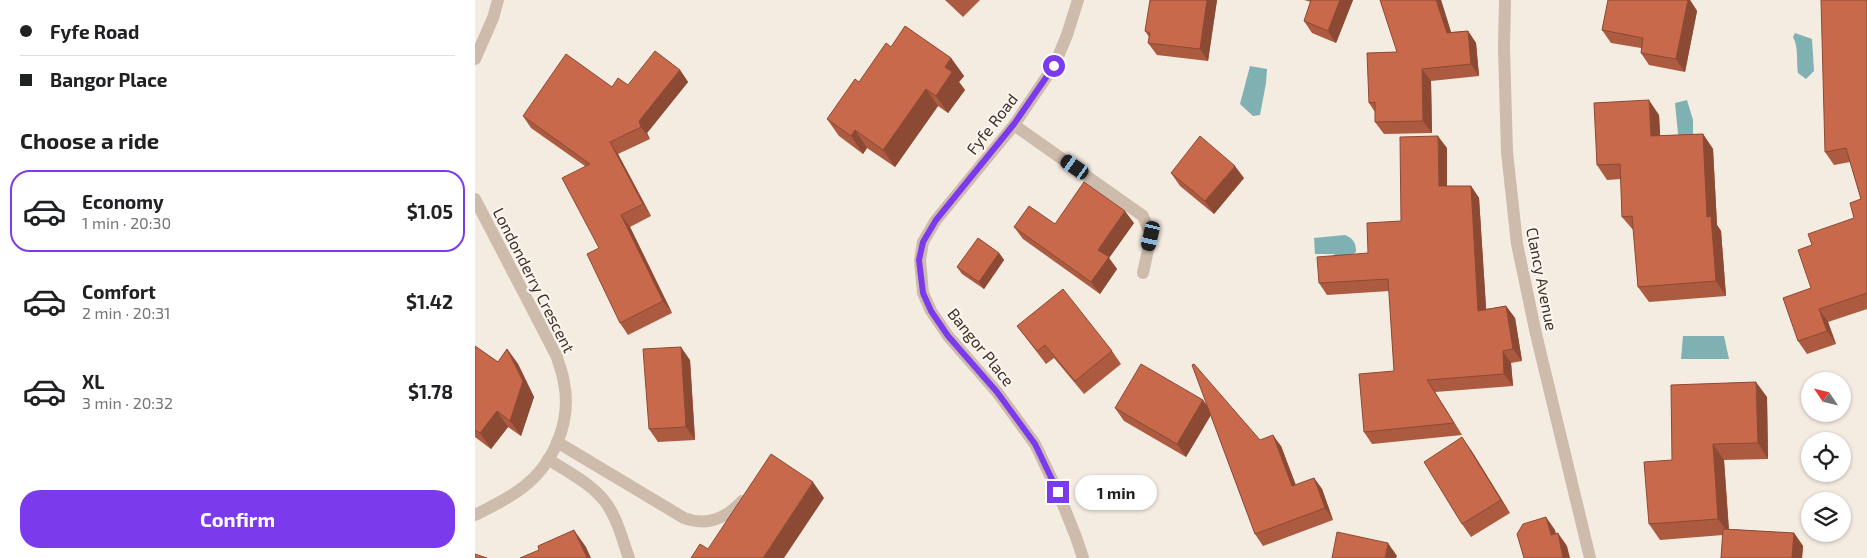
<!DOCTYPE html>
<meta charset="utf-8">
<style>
body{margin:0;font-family:"Exo 2",sans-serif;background:#f2f2f2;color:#202124;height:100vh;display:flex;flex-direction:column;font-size:19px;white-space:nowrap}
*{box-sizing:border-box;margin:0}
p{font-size:16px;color:#757577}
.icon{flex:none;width:28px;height:28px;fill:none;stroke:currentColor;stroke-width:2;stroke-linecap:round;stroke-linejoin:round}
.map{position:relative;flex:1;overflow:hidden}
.panel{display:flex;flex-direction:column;background:#fff;width:475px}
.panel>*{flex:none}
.hud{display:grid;align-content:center;height:110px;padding:0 20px;background:#fff}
.needle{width:32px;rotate:305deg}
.buttons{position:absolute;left:1326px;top:372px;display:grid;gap:10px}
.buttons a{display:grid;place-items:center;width:50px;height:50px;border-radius:50%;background:#fff;box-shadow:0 1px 4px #0004;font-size:25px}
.end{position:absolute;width:22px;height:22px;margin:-11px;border:6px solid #7c3aed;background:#fff;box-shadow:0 0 0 2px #fff}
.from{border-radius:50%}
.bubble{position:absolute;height:35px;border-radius:18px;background:#fff;box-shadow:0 1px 4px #0004;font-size:16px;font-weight:700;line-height:35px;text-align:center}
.car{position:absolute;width:15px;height:30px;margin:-15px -8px;border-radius:6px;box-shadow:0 0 4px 1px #0007;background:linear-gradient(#222 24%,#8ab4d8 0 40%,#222 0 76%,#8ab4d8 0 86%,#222 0)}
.hud b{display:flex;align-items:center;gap:18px;height:48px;font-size:19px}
.hud b+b{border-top:1px solid #e0e0e0}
.hud i{width:12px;height:12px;background:#202124}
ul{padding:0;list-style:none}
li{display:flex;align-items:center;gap:15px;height:82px;margin:0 10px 8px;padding:0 10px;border:2px solid transparent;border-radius:20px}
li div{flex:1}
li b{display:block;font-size:19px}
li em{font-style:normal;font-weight:700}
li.selected{border-color:#7c3aed}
li>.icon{width:45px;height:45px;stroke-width:1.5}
h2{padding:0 20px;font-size:22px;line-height:60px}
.cta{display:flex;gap:10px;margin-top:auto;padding:10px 20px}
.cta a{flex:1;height:58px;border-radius:20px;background:#7c3aed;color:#fff;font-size:20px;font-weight:700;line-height:58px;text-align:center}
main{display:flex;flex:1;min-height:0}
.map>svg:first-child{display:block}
</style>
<main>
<section class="panel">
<div class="hud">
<b><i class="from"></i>Fyfe Road</b>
<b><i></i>Bangor Place</b>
</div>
<h2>Choose a ride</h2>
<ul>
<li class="selected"><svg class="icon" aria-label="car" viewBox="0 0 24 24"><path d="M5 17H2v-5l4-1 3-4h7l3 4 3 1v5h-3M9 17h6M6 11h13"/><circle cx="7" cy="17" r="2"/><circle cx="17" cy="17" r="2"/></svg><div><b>Economy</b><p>1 min · 20:30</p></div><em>$1.05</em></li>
<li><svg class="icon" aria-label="car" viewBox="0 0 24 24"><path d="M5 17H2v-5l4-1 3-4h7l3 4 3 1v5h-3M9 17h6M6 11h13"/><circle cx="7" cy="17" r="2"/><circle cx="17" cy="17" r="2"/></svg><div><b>Comfort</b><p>2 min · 20:31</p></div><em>$1.42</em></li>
<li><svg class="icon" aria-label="car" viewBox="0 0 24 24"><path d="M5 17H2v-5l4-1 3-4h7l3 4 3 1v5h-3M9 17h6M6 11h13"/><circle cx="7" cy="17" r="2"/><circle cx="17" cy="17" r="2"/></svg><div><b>XL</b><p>3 min · 20:32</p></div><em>$1.78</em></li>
</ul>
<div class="cta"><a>Confirm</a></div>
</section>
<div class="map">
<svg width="1392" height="558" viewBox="0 0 1392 558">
<rect width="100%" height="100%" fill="#f4ebe1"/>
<g fill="#7fb0b2">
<path d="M1320,33L1337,39L1339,71L1331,79L1323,73C1321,61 1324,48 1318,37Z"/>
<path d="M775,66L792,69L791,83L785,115L778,116L765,104Z"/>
<path d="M1212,100L1218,120V144H1204L1200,103Z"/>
<path d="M870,235C879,239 881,243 881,252L871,259L858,254H840L839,238Z"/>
<path d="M1208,336H1249L1254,359H1206Z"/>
</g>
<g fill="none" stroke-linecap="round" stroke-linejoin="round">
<g stroke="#cdbbac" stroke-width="12">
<path d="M539,125L668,216L676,236L668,273"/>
<path d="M82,442L209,518C233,527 251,518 267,501"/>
<path d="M73,459C91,471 113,482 127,498C141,513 147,539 154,558"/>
</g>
<g stroke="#cdbbac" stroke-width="12">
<path d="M603,0L592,35L579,66L539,125L461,220L448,242L445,260L448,293L456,311L473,336L522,392L560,444L583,492L601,537L608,558"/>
<path d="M1030,0L1029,48L1032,152L1042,244L1061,334L1115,558"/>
<path d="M0,59L18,18L23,0"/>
<path d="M0,199L82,357C84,365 88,374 89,383C97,422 78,465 47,488C33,499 16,507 0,515"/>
</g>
</g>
<g fill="#ac5a40">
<path d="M470,0H505L488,17Z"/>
<path d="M742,0L733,61L682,55L673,43L674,37L670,31Z"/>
<path d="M829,0H878L861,43L837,33L829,21L836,2Z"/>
<path d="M966,0L976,32L993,31L1001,43L1004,76L956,81L957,133L909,134L900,122V112L894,103L922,52Z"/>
<path d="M1133,0H1215L1222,11L1210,72L1174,65L1166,53V48L1136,43L1127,30Z"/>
<path d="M1392,0V309L1353,322L1361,344L1332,354L1323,341L1336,288L1337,245L1379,218L1386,199L1375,162L1359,165L1350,152Z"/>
<path d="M416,47L476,58L489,76L484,82L490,90L473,113L463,106L420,167L392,148L388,154L364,136L352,119Z"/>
<path d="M205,70L213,82L172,133L175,139L143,154L176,216L155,227L197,313L153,335L145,323L124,248L110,166L56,128L48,116L137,87L153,85Z"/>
<path d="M1184,115L1185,136L1228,134L1238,149L1242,225L1246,231L1251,296L1174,302L1163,287L1159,231L1147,217L1146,179L1132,180L1122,165Z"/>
<path d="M972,148V186H996L1004,198L1011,309L1031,306L1040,318L1047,361L1036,363L1038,386L960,392L987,435L897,444L889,432L919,371L914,291L852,295L844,283L893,253L926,221Z"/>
<path d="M696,173L769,178L739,214L705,186Z"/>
<path d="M659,223L634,258L642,269L625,294L548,239L539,227L580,224Z"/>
<path d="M524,253L529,260L509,289L487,274L482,267Z"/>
<path d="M542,326L637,351L646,364L609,394L579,358L571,364Z"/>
<path d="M0,346L23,362L32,349L43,364L59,397L46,436L33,427L16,449L0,437Z"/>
<path d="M215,360L220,440L183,442L174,429Z"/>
<path d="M1292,397L1293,459L1249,460L1254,529L1319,533L1328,546L1327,558H1246L1248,535L1185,540L1174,524L1197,460Z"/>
<path d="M728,400L733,407L785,440L806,446L821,485L839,478L847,489L858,520L788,546L780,534L736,415L711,457L649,421L640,408Z"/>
<path d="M996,450L1035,513L996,537L987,524Z"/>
</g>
<g fill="#8c4a34">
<path d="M732,0H742L733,61L725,49Z"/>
<path d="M865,0H878L861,43L853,31Z"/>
<path d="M961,0H966L980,45L972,33Z"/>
<path d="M1213,0H1215L1222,11L1210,72L1201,59Z"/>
<path d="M993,31L1001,43L1004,76L996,64Z"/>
<path d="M476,58L489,76L484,82L490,90L473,113L461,96L470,67Z"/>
<path d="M947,69L956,81L957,133L948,121Z"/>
<path d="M205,70L213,82L172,133L175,139L166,127L164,121Z"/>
<path d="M451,89L463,106L420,167L408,150Z"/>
<path d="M1174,100L1184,115L1186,151L1176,136Z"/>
<path d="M380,130L392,148L388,154L376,136Z"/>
<path d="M1228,134L1238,149L1242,225L1246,231L1251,296L1241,281L1232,217Z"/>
<path d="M963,136L972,148V198L964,186Z"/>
<path d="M135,142L143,154L176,216L168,204Z"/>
<path d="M760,166L769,178L739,214L730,201Z"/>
<path d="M996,186L1004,198L1012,322L1003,311Z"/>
<path d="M650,211L659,223L634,258L642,269L625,294L616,282L623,250Z"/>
<path d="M146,215L155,227L197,313L188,301Z"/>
<path d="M524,253L529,260L509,289L504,282Z"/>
<path d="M1031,306L1040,318L1047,361L1038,349Z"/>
<path d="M1344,309L1353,322L1361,344L1352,331Z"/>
<path d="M206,347L215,360L220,440L211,427Z"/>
<path d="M32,349L43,364L59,397L46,436L35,421Z"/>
<path d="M1028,351L1036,363L1038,386L1029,374Z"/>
<path d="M952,380L960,392L987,435L979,423Z"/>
<path d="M1281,382L1292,397L1293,459L1283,443Z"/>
<path d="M728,400L737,413L711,457L702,444Z"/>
<path d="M22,411L33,427L16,449L5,433Z"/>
<path d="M798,435L806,446L825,497L817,486Z"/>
<path d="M987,437L996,450L1035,513L1026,500Z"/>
<path d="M1238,444L1249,460L1254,534L1243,519Z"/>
<path d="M839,478L847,489L858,520L850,508Z"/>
<path d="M338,482L349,498L309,558H288Z"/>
<path d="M1071,517L1080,530L1085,548L1076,535Z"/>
<path d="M99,530L111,547L116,558H112Z"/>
<path d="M1083,533L1092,546L1095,558H1088Z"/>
<path d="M1319,533L1328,546L1327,558H1317Z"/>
<path d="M913,543L922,556L921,558H910Z"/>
</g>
<g fill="#c8694b" stroke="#8c4a34">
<path d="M675,0H732L725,49L673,43L675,33L670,31Z"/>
<path d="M836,0H865L853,31L829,21Z"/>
<path d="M905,0H961L972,33L993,31L996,64L947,69L948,121L900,122V102L894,103L892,53L922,52Z"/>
<path d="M1133,0H1213L1201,59L1166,53L1168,38L1127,30Z"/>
<path d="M1346,0H1392V293L1344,309L1352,331L1323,341L1308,298L1336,288L1323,250L1337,245L1333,234L1379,218L1375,203L1386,199L1371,148L1350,152Z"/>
<path d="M430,26L476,58L470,67L477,72L461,96L451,89L408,150L380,130L376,136L352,119L380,79L384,82L411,43L416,47Z"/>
<path d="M180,51L205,70L164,121L166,127L135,142L168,204L146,215L188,301L145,323L112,254L124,248L87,178L115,164L48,116L91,54L137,87L143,78L153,85Z"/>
<path d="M1174,100L1176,136L1228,134L1232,217L1236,216L1241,281L1163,287L1157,216L1147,217L1145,164L1122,165L1119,103Z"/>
<path d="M725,136L760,166L730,201L696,173Z"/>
<path d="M963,136L964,186H996L1003,311L1031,306L1038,349L1028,351L1029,374L952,380L979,423L889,432L884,374L919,371L913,279L844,283L842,257L893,253L892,223L926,221L925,137Z"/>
<path d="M609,182L650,211L623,250L634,257L616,282L539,227L554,206L580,224Z"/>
<path d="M503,238L524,253L504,282L482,267Z"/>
<path d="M588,289L637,351L600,381L570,345L562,351L542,326Z"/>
<path d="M0,346L23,362L32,349L48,381L35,421L22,411L5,433L0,430Z"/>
<path d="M206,347L211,427L174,429L168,349Z"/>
<path d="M666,364L728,400L702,444L640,408Z"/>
<path d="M719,364L785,440L798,435L817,486L839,478L850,508L780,534L717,365Z"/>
<path d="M1281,382L1283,443L1238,444L1243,519L1174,524L1169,462L1197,460L1196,385Z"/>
<path d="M987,437L1026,500L987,524L949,462Z"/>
<path d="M296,454L338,482L288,558H216L225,544L233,549Z"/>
<path d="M1071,517L1076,535L1083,533L1088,558H1049L1042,534L1048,524Z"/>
<path d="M1248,529L1319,533L1317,558H1246Z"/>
<path d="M99,530L112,558H45L64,550L63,546Z"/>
<path d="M862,532L913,543L910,558H857Z"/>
<path d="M0,554L12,558H0Z"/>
</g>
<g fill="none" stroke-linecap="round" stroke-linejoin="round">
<path stroke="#7c3aed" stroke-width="6" d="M579,66L539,124L461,220L448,242L444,260L448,293L456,311L473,336L522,392L560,444L583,492"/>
</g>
<g text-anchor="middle" stroke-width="4.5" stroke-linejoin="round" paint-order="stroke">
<g font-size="16" fill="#3b302b" stroke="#fbf5ee">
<text transform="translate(517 124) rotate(-52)" y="6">Fyfe Road</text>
<text transform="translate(1067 279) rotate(79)" y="6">Clancy Avenue</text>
<text transform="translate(59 280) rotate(63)" y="6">Londonderry Crescent</text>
<text transform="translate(506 347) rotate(51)" y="6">Bangor Place</text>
</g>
</g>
</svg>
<div class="buttons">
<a><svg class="needle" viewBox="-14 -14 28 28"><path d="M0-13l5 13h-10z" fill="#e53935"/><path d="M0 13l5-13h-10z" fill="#757577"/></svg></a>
<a><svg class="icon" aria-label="locate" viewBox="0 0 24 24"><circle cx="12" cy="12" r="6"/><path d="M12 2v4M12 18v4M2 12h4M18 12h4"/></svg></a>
<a><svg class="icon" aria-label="layers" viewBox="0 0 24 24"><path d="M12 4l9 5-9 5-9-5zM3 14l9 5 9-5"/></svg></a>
</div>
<i class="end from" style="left:579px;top:66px"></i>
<i class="end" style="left:583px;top:492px"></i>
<div class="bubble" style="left:600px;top:475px;width:82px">1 min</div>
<i class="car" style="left:600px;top:167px;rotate:305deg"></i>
<i class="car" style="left:676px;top:236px;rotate:193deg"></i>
</div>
</main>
